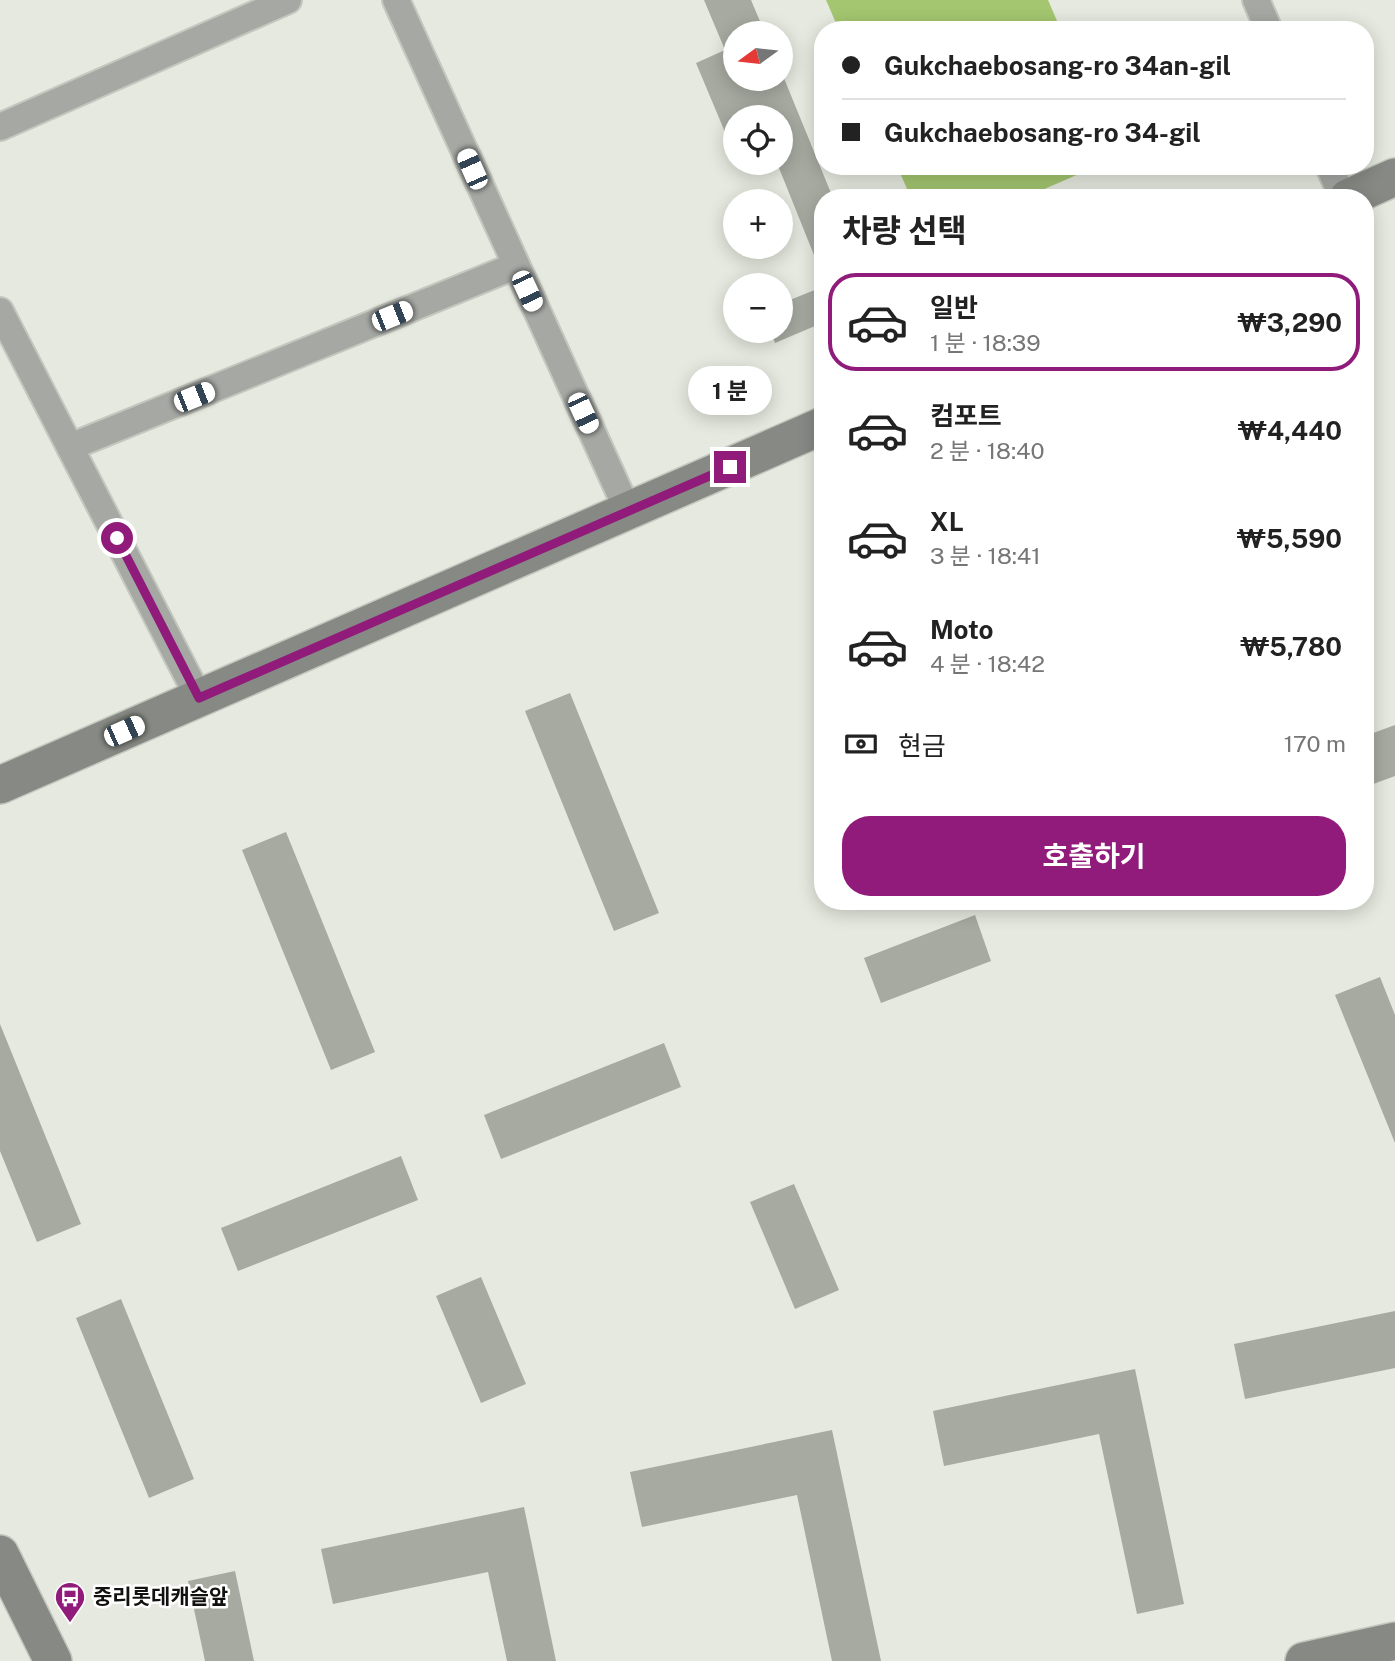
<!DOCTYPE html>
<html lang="ko">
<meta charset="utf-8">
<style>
body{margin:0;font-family:"Public Sans","Noto Sans KR",sans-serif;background:#f6f6f6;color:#222;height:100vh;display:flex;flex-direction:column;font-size:26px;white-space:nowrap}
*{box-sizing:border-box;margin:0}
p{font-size:23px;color:#767676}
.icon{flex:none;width:38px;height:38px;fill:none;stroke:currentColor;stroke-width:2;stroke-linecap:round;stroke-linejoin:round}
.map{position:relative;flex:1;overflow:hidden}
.sheet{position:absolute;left:814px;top:189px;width:560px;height:721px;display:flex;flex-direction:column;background:#fff;border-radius:28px;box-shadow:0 4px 18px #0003}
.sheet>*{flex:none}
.guide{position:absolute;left:814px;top:21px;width:560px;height:154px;border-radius:28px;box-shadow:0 4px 18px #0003;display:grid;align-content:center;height:154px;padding:0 28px;background:#fff}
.needle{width:46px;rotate:255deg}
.fabs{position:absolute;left:723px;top:21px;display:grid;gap:14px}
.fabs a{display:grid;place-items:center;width:70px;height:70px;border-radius:50%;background:#fff;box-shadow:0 4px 18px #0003;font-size:35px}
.end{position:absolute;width:32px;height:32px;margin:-16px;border:9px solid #901b7b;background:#fff;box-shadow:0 0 0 4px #fff}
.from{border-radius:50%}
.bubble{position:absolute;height:49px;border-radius:24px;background:#fff;box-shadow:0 4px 18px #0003;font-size:23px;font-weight:700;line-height:49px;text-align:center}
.car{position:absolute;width:21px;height:42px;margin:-21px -10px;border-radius:9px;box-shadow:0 0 5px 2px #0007;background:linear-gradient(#fff 24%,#345 0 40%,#fff 0 76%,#345 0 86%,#fff 0)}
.guide b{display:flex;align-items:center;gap:24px;height:66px;font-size:26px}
.guide b+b{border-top:2px solid #e0e0e0}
.guide i{width:18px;height:18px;background:#222}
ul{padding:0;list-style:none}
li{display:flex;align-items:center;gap:21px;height:98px;margin:0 14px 10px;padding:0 14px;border:4px solid transparent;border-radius:28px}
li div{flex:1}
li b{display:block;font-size:26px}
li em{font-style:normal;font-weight:700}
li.current{border-color:#901b7b}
li>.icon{width:63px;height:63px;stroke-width:1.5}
h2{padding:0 28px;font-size:32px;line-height:84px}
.pay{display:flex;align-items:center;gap:18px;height:77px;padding:0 28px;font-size:26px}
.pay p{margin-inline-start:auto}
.cta{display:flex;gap:14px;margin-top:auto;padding:14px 28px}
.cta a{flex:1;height:80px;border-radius:28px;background:#901b7b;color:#fff;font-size:28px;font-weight:700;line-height:80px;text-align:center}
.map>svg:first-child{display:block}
</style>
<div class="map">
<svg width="1395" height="1661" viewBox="0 0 1395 1661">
<rect width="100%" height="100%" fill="#e5e9df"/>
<g fill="#a4c670">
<path d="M826,0H1048L1061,30H839Z"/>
<path d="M897,166H1097L1024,198H911Z"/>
</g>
<g fill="#a6aaa1">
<path d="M704,0H751L765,33H735V79H780L781,71L833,198H822V275L777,163H780V117H735V156L696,63L725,50Z"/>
<path d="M822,287V323L775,343L771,331H780V304Z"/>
<path d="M570,693L659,913L614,931L525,711Z"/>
<path d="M1395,725V776L1365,787V736Z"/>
<path d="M286,832L375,1052L331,1070L242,850Z"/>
<path d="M975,915L991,961L881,1003L864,958Z"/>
<path d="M1380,977L1395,1015V1143L1335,995Z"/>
<path d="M0,1024L81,1224L37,1242L0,1151Z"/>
<path d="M664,1043L681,1087L501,1159L484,1115Z"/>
<path d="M401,1156L418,1200L238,1271L221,1228Z"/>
<path d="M794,1184L839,1290L795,1309L750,1202Z"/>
<path d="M481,1277L526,1384L481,1403L436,1296Z"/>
<path d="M121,1299L194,1479L149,1498L76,1318Z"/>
<path d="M1395,1311V1368L1245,1399L1234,1344Z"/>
<path d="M1135,1369L1184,1604L1137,1614L1099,1434L944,1466L933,1411Z"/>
<path d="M832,1430L881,1661H832L797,1495L642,1527L630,1472Z"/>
<path d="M524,1507L556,1661H507L488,1572L333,1604L321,1549Z"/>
<path d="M235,1571L254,1661H205L188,1581Z"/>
</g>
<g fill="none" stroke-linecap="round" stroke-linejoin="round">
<g stroke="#c3c7be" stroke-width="30">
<g id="minor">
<path d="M396,0L628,511"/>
<path d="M1256,0L1269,30"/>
<path d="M0,127L288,0"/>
<path d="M1329,166L1343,198"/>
<path d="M0,311L199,698"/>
<path d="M70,447L515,266"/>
</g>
</g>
<g stroke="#c3c7be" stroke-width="40">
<g id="secondary">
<path d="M1348,198L1395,177"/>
<path d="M0,785L822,426"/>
<path d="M0,1554L53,1661"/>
<path d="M1304,1661L1395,1641"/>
</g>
</g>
<use href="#minor" stroke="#a6a8a4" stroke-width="26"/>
<use href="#secondary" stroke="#878a84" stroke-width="37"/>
</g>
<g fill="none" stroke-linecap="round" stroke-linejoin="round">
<path stroke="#901b7b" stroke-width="9" d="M117,538L199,698L730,467"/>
</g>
<defs>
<g id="bus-pin" transform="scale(1.575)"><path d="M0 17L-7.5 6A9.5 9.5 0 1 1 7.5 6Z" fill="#901b7b" stroke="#fff"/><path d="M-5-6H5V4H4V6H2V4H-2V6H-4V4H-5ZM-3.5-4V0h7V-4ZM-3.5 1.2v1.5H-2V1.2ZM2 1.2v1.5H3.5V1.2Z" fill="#fff"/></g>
</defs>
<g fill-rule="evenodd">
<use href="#bus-pin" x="70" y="1597"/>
</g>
<g text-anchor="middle" stroke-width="5" stroke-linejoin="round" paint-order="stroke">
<g font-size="21" font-weight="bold" fill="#11120f" stroke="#fff" text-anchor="start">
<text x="93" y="1604">중리롯데캐슬앞</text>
</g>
</g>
</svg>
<div class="fabs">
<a><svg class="needle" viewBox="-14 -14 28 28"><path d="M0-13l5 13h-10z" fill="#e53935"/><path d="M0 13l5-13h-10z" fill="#767676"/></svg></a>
<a><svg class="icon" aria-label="locate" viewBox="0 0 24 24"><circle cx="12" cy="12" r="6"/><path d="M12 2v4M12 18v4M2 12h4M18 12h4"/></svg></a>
<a>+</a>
<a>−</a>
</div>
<i class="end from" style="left:117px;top:538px"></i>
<i class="end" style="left:730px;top:467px"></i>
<div class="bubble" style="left:688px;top:366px;width:84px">1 분</div>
<i class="car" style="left:472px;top:169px;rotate:336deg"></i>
<i class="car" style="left:527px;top:291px;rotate:155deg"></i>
<i class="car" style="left:392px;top:316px;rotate:68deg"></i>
<i class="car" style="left:194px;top:397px;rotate:68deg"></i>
<i class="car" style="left:583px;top:413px;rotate:155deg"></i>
<i class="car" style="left:124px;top:731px;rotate:66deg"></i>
<div class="guide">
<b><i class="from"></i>Gukchaebosang-ro 34an-gil</b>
<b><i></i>Gukchaebosang-ro 34-gil</b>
</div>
<section class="sheet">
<h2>차량 선택</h2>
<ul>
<li class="current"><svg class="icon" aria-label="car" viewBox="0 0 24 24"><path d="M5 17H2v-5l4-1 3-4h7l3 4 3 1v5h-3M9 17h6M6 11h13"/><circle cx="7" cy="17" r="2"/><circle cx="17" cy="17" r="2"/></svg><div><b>일반</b><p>1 분 · 18:39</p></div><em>₩3,290</em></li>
<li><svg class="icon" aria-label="car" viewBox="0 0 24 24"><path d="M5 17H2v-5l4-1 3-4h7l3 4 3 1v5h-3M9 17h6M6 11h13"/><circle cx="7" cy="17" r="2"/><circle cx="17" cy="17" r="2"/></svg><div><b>컴포트</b><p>2 분 · 18:40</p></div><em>₩4,440</em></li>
<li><svg class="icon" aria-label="car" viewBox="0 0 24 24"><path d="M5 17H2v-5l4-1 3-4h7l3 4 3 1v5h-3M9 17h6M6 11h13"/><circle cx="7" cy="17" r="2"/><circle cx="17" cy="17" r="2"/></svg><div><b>XL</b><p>3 분 · 18:41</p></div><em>₩5,590</em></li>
<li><svg class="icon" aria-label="car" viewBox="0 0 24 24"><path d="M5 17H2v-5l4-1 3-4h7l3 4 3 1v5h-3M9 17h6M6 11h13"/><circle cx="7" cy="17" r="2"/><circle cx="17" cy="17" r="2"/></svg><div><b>Moto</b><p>4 분 · 18:42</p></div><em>₩5,780</em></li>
</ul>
<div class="pay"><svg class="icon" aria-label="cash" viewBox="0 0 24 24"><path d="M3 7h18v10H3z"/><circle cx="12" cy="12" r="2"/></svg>현금<p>170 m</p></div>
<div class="cta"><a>호출하기</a></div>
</section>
</div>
